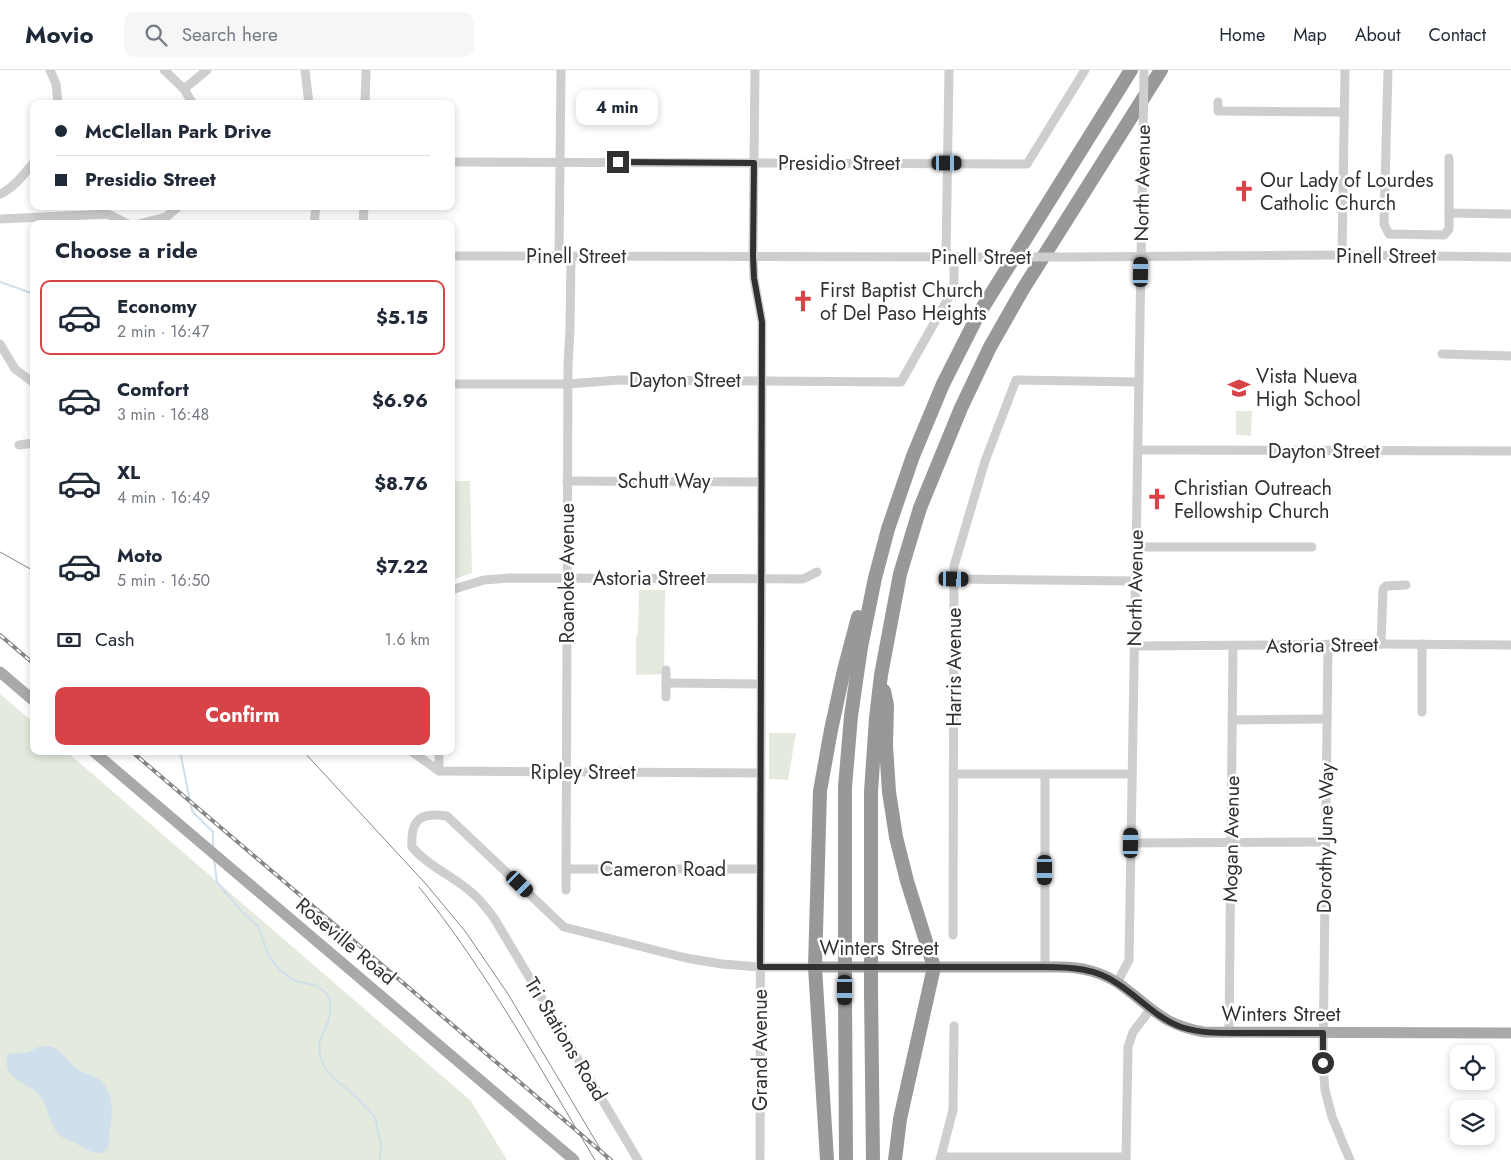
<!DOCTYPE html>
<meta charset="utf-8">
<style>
body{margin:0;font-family:Jost,sans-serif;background:#f6f6f7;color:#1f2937;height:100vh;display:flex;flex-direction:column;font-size:19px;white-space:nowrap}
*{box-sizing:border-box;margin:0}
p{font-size:16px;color:#747a83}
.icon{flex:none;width:28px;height:28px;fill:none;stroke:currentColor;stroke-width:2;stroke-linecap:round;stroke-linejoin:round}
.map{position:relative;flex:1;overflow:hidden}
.details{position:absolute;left:30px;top:150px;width:425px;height:535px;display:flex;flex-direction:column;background:#fff;border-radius:10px;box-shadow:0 2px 8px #0003}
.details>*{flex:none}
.top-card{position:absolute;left:30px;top:30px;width:425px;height:110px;border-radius:10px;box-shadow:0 2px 8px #0003;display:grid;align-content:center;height:110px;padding:0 25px;background:#fff}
.controls{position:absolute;left:1450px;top:975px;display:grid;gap:10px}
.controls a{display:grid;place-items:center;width:45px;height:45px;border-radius:10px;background:#fff;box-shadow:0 2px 8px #0003;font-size:25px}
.end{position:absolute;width:22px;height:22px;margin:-11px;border:6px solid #313131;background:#fff;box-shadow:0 0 0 2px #fff}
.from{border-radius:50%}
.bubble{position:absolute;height:35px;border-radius:10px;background:#fff;box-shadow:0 2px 8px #0003;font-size:16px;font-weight:700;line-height:35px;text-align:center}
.car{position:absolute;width:15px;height:30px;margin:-15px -8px;border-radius:6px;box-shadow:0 0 4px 1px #0007;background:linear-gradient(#222 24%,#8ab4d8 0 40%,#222 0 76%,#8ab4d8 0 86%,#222 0)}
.top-card b{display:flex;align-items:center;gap:18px;height:48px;font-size:19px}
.top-card b+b{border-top:1px solid #e0e1e3}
.top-card i{width:12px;height:12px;background:#1f2937}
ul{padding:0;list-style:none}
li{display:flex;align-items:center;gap:15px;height:75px;margin:0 10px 8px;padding:0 15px;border:2px solid transparent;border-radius:10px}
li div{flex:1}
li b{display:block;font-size:19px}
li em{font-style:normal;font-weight:700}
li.on{border-color:#d84348}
li>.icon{width:45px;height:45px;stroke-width:1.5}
h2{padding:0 25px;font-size:22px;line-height:60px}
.pay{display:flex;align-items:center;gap:12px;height:55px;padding:0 25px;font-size:19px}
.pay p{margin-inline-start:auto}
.button{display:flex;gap:10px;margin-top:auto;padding:10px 25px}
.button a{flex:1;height:58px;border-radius:10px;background:#d84348;color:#fff;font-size:20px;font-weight:700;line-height:58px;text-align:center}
header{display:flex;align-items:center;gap:30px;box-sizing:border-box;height:70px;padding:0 25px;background:#fff;border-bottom:1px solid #e0e1e3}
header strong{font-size:24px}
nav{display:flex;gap:28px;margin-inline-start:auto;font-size:18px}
.search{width:350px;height:45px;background:#f6f6f7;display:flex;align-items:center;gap:12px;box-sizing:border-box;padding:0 18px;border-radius:10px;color:#747a83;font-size:19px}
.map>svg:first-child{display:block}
</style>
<header>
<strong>Movio</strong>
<div class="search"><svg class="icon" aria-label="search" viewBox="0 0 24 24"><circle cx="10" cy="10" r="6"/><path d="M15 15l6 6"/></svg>Search here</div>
<nav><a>Home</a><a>Map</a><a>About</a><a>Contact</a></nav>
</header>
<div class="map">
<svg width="1511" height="1090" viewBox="0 0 1511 1090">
<rect width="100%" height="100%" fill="#fff"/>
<g fill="#e4eade">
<path d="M1236,341H1252L1251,366L1236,365Z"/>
<path d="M451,411H470L472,503L451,510Z"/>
<path d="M639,520H665L664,604L636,605V567L637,566L638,560Z"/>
<path d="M0,624L34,653V681H66L471,1031L507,1090H0Z"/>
<path d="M769,663H796L788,710L769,709Z"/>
</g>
<path fill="#cfdfeb" d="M49,976C62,979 66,990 76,998C83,1004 93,1004 100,1010C119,1027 110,1056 108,1078C99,1090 85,1078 75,1073C66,1069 59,1067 54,1058C48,1048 47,1034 40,1026C29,1013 0,1009 8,984L28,982L38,977Z"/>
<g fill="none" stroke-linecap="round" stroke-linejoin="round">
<g stroke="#cfdfeb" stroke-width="2">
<path d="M0,212L34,224"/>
<path d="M180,681L192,741L213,762V776"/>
<path d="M214,789L217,812L242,842L258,856L269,887L279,899L293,910L317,916L326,923L330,930V944L328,952L319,973L320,986L324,996L332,1007L353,1024L375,1047L381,1075L380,1090"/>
</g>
<g stroke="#cecece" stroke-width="9">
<path d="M50,0L56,14L58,34"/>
<path d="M164,0L184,19L193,34"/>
<path d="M305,0L309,34"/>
<path d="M755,0L753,186L754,209L762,252L760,1090"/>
<path d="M1388,0L1384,154L1389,164L1444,165L1449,159V88"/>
<path d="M184,19L207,0"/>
<path d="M1218,32V41L1344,42"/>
<path d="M365,34L366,0"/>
<path d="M451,92L1027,94L1085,0"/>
<path d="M0,124C14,118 25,103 34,92"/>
<path d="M1449,143L1511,144"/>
<path d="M0,149L108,144L128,154"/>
<path d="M138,154L166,147L179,136"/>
<path d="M314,154L316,136"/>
<path d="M363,154L364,136"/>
<path d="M1342,185L1345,0"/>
<path d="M451,186L987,187"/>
<path d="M559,187L561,0"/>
<path d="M946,187L949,0"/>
<path d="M1072,187L1342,185L1511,187"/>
<path d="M0,274L15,299L34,313"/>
<path d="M1442,284L1511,286"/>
<path d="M451,314H568L619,310L901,312L954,218V187"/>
<path d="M19,375L34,373"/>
<path d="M1138,380L1511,381"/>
<path d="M567,411L761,412"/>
<path d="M1136,477H1312"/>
<path d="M954,509L1135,511"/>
<path d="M451,520L484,510L510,508L803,509L817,502"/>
<path d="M1328,574L1323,993L1325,1020L1332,1047L1350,1090"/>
<path d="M1381,574L1383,519L1386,516L1406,515"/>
<path d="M1134,576L1381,574L1511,575"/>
<path d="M666,613L761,614"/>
<path d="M666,627V600"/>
<path d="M1422,642V574"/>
<path d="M1232,650L1326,649"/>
<path d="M411,681L439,701L761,703"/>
<path d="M439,701V681"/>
<path d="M954,704H1132"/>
<path d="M1131,773L1325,772"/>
<path d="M566,799H761"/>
<path d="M566,820L568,295L570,259L571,187"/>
<path d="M953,865L954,496L985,391L1016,310L1139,312"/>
<path d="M1045,897V704"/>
<path d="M1117,913L1129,890L1143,75"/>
<path d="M1229,963L1233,576"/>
<path d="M941,1087H1126"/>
<path d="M638,1090L494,848C487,839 480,829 471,822C452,805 429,797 412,777C410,749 421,742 447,746L564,857L686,888L722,894L760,897H815"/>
<path d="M940,1090L953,1040L954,956"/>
<path d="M1126,1090L1128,977L1133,962L1150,940"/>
</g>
<g stroke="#a9a9a9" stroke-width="11">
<path d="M0,602L34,631"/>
<path d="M93,681L574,1090"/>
<path d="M815,897H1060C1080,897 1101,902 1118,913C1151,936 1161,955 1204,962L1511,963"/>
</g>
<g stroke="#989898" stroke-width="14">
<path d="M884,621L887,635L886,676L889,722L896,767L907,811L934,897L900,1049L895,1090"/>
<path d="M845,873V717L851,646L861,577L875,508L888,459L913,386L943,314L978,245L1131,0"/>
<path d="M871,875V722L876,648L881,605L900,504L920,438L961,338L990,277L1023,219L1161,0"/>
<path d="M845,921L846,1090"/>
<path d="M871,922L873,1090"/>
<path d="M827,1090L815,897L820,721L831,660L844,600L858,547"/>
</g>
<g stroke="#868686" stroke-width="1">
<path d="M0,482L34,501"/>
<path d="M303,681L425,813L465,861L508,924L607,1090"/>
<path d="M419,817C487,901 539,997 595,1090"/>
</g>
<g stroke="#868686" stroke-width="4">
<g id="rail">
<path d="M0,565L34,594"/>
<path d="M131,681L611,1090"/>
</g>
</g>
<use href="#rail" stroke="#fff" stroke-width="2" stroke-dasharray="5.5" stroke-linecap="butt"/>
<g stroke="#cecece" stroke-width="9">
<path d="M1143,75L1144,0"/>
<path d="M987,187H1072"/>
</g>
<g stroke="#989898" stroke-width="14">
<path d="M845,873V921"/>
<path d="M871,875V922"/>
</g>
</g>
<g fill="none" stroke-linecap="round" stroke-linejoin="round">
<path stroke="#313131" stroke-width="6" d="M618,92L754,93L753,186L754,208L762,252L760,897H1045C1070,897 1096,898 1118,914C1140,928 1156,948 1181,957C1202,964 1224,963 1246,963C1272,963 1297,963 1323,963V993"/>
</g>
<defs>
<g id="church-bare" transform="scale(1.725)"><path d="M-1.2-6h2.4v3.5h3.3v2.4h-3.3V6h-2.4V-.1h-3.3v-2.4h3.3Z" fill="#d84348" stroke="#fff" stroke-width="2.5" paint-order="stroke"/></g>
<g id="school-bare" transform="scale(1.725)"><path d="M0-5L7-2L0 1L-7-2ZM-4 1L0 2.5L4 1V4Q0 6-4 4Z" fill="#d84348" stroke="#fff" stroke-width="2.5" paint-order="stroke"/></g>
</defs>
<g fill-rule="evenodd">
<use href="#church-bare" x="1244" y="121"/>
<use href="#church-bare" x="803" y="231"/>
<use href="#school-bare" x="1239" y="318"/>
<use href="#church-bare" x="1157" y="429"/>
</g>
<g text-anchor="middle" stroke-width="5" stroke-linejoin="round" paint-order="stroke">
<g font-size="20" fill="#313131" stroke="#fff">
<text x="839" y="100">Presidio Street</text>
<text transform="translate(1142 113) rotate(-89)" y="7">North Avenue</text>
<text x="576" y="193">Pinell Street</text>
<text x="1386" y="193">Pinell Street</text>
<text x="981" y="194">Pinell Street</text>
<text x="685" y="317">Dayton Street</text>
<text x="1324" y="388">Dayton Street</text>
<text x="664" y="418">Schutt Way</text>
<text transform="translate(567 503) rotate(-90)" y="7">Roanoke Avenue</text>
<text x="649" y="515">Astoria Street</text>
<text transform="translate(1135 518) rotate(-89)" y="7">North Avenue</text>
<text transform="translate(1322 575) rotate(-1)" y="7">Astoria Street</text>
<text transform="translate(954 597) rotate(-90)" y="7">Harris Avenue</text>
<text x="583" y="709">Ripley Street</text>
<text transform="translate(1325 768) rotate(-89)" y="7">Dorothy June Way</text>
<text transform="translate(1231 769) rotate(-89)" y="7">Mogan Avenue</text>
<text x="663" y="806">Cameron Road</text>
<text transform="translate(346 871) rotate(40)" y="7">Roseville Road</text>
<text x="879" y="885">Winters Street</text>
<text x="1281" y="951">Winters Street</text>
<text transform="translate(566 969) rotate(59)" y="7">Tri Stations Road</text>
<text transform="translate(760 980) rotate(-90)" y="7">Grand Avenue</text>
</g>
<g font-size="20" fill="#313131" stroke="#fff" text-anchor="start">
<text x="1260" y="117">Our Lady of Lourdes<tspan x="1260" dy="23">Catholic Church</tspan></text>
<text x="820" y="227">First Baptist Church<tspan x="820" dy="23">of Del Paso Heights</tspan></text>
<text x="1256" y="313">Vista Nueva<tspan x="1256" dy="23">High School</tspan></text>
<text x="1174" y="425">Christian Outreach<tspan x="1174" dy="23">Fellowship Church</tspan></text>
</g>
</g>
</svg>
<div class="controls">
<a><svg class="icon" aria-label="locate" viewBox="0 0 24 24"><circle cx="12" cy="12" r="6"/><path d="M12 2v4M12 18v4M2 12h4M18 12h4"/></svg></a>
<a><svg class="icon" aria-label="layers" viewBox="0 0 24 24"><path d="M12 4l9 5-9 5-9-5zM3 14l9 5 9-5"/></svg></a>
</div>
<i class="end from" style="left:1323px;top:993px"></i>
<i class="end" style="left:618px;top:92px"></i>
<div class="bubble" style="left:576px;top:20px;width:82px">4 min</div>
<i class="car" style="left:947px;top:93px;rotate:90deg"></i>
<i class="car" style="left:1141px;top:202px;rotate:1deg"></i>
<i class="car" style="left:954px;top:509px;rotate:91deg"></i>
<i class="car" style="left:1131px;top:773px;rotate:1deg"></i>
<i class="car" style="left:1045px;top:800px;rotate:180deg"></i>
<i class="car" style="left:520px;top:814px;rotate:134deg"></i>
<i class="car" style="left:845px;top:920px;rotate:180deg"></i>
<div class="top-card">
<b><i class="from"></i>McClellan Park Drive</b>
<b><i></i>Presidio Street</b>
</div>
<section class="details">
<h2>Choose a ride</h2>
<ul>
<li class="on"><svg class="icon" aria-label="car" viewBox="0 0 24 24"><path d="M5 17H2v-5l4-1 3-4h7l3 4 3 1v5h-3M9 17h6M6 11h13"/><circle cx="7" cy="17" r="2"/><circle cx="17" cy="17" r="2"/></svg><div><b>Economy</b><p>2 min · 16:47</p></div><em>$5.15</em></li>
<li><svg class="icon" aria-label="car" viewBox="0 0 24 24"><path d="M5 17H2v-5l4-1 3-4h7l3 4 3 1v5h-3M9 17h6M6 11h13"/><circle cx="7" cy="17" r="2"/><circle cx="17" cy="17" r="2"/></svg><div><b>Comfort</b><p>3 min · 16:48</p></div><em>$6.96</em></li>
<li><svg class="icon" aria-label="car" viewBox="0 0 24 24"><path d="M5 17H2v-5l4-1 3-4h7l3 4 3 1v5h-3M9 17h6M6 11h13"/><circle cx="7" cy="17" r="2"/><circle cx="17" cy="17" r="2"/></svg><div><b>XL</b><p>4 min · 16:49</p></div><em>$8.76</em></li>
<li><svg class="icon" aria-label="car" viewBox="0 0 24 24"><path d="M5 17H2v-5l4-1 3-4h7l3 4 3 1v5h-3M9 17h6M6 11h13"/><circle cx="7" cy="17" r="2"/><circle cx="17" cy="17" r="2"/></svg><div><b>Moto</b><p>5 min · 16:50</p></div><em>$7.22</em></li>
</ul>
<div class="pay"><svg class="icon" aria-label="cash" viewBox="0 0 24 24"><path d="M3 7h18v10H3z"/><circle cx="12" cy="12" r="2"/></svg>Cash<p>1.6 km</p></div>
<div class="button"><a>Confirm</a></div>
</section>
</div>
